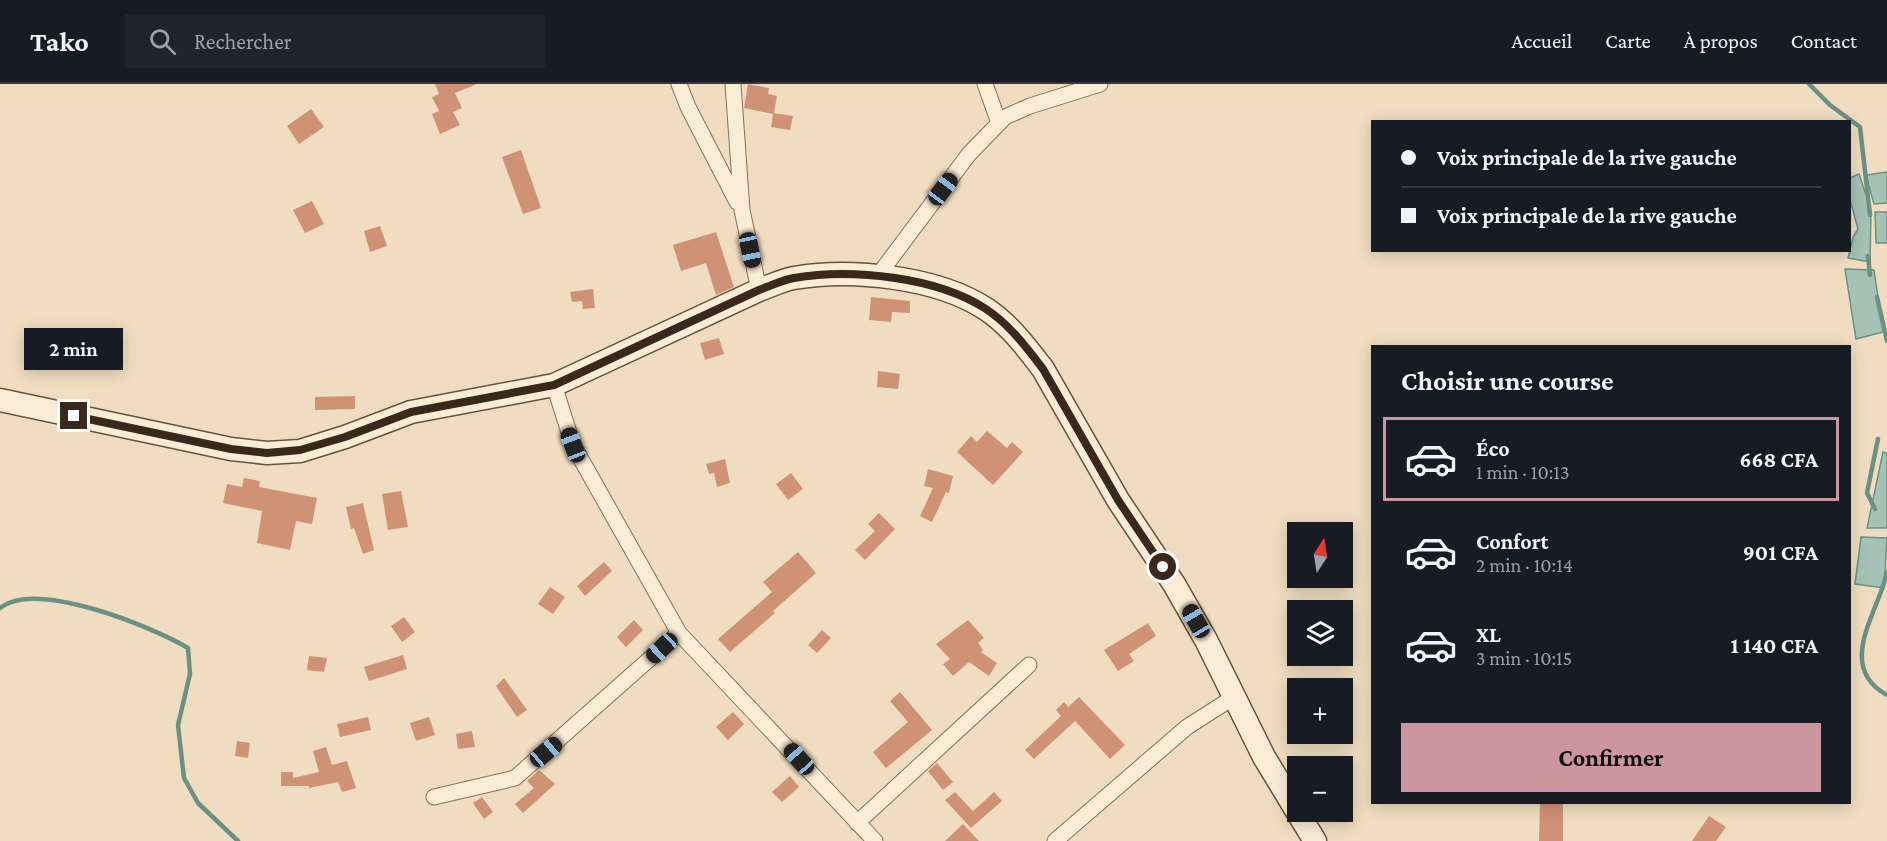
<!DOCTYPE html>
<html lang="fr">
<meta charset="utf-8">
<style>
body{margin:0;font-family:"Crimson Pro",serif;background:#20242c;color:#f1f3f6;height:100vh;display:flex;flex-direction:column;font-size:22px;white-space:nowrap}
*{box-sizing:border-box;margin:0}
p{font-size:20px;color:#9ea1a6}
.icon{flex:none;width:33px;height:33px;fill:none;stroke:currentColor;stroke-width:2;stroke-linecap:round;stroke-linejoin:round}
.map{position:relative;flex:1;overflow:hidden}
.side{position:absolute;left:1371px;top:261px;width:480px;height:459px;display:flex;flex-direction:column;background:#171b24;border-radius:0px;box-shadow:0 3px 15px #0003}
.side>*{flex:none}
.top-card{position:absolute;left:1371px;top:36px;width:480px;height:132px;border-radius:0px;box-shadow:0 3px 15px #0003;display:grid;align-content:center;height:132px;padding:0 30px;background:#171b24}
.needle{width:39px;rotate:12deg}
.fabs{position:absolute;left:1287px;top:438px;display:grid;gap:12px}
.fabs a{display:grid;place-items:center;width:66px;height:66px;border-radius:0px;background:#171b24;box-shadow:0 3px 15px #0003;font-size:30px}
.end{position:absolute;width:27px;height:27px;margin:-14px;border:8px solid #3a281d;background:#fff;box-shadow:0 0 0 3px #fff}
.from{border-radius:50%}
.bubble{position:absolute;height:42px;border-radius:0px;background:#171b24;box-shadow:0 3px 15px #0003;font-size:20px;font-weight:700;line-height:42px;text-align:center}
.car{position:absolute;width:18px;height:36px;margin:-18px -9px;border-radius:8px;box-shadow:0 0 4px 2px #0007;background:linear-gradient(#222 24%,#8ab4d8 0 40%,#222 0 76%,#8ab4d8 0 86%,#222 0)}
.top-card b{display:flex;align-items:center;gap:21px;height:57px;font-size:22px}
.top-card b+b{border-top:2px solid #363941}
.top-card i{width:15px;height:15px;background:#f1f3f6}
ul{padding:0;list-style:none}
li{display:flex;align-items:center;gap:18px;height:84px;margin:0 12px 9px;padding:0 18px;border:3px solid transparent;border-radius:0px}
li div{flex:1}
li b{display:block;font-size:22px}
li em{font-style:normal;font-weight:700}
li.active{border-color:#cb969e}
li>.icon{width:54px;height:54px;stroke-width:1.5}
h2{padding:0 30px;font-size:27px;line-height:72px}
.action{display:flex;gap:12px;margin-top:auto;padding:12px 30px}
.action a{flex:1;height:69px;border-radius:0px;background:#cb969e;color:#111;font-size:24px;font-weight:700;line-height:69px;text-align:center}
header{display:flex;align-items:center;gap:36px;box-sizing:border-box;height:84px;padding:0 30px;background:#171b24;border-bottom:2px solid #363941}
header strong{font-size:28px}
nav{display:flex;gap:33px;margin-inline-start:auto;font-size:21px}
.search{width:420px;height:54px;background:#20242c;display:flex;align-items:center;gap:15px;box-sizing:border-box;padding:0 21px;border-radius:0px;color:#9ea1a6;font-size:22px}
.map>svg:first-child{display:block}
</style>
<header>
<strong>Tako</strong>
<div class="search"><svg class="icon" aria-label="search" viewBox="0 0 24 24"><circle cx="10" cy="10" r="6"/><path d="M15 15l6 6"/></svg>Rechercher</div>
<nav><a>Accueil</a><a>Carte</a><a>À propos</a><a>Contact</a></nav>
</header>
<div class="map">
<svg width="1887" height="757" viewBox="0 0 1887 757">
<rect width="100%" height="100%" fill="#f0ddc1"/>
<g fill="#a4c2b6" stroke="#6b9184" stroke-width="1.5">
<path d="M1887,88V119L1874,120L1866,91Z"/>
<path d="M1859,90L1871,126L1870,178L1848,174L1853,153L1858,145L1850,116V94Z"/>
<path d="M1875,128H1887V159H1876Z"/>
<path d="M1845,185L1874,186L1883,248L1856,255Z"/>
<path d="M1883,368L1887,369V444H1867Z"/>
<path d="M1861,453L1887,454L1884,504L1855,500Z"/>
</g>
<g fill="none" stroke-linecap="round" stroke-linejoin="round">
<g stroke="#6b9184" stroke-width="4.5">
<path d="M1809,0L1830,21L1860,43L1870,131"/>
<path d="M1868,172L1870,191"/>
<path d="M1877,213L1887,257"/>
<path d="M1875,425L1867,409L1878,355"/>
<path d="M1887,488C1880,526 1834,582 1887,611"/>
<path d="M0,524C36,495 153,543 188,564L190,590L178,641L184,694L198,719L238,757"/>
</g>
</g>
<g fill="#d09275">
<path d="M435,0H477L455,9L462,24L453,28L460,41L440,50L432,30L439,27L432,13L439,10Z"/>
<path d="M748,0L769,4L768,10L777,12L774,29L793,32L790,46L771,43L773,30L744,24Z"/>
<path d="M311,25L324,43L299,60L287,42Z"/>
<path d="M521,66L541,124L523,130L502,73Z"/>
<path d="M312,117L324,140L305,149L293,126Z"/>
<path d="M380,142L387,162L370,168L364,147Z"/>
<path d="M716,148L734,203L716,211L706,179L681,187L673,161Z"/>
<path d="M593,205L595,224L583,225L582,217L572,218L570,208Z"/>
<path d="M871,213L910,217V229L892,228L891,238L869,236Z"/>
<path d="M719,254L724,270L705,276L700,259Z"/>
<path d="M878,287L900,290L898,305L877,303Z"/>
<path d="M355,312V325L315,326V313Z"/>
<path d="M987,347L1007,364L1012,358L1023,368L993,401L957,368L971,352L977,358Z"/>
<path d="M725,375L730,399L717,403L714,389L709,390L706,380Z"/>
<path d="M928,385L953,392L949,409L946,408L932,438L920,432L933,404L924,402Z"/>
<path d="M791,389L803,405L788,416L776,400Z"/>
<path d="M244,394L260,397L259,403L317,414L312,440L296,437L290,466L257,459L262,427L223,419L227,400L242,403Z"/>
<path d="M401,407L408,443L388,446L382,410Z"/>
<path d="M363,419L374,466L363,470L354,444L351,445L346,423Z"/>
<path d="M879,429L895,445L865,476L855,466L875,447L868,440Z"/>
<path d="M798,468L816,489L773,527L775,529L730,568L718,555L772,508L763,498Z"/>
<path d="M604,478L612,487L585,512L577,502Z"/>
<path d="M550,503L565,513L553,530L538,520Z"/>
<path d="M404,533L415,548L402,558L391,542Z"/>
<path d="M634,536L643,546L626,563L617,553Z"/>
<path d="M968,536L984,554L978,559L983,566L981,568L997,579L989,592L969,578L953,592L943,580L950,575L936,560Z"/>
<path d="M1148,539L1156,552L1129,570L1134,577L1118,587L1104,566Z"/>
<path d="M822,546L831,554L817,569L808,561Z"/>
<path d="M403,571L407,585L369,597L364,583Z"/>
<path d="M309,572L327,574L324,588L307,586Z"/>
<path d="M504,594L527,626L517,633L496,602Z"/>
<path d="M900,608L932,646L886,684L873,668L908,638L890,617Z"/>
<path d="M1079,613L1125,661L1110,675L1075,637L1034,675L1025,666L1061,632L1056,626L1064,618L1068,623Z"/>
<path d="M733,628L744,640L728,656L716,643Z"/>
<path d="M368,633L371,646L340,653L337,640Z"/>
<path d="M429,633L435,651L416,657L410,639Z"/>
<path d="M472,647L475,663L458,665L456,650Z"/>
<path d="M237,657L250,659L248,674L235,672Z"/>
<path d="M326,663L332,681L347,677L356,704L342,708L338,698L309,704V702H281V688H293V694L319,688L313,667Z"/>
<path d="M937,679L953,698L943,706L928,687Z"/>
<path d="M539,686L555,700L523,729L515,720L534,704L527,697Z"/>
<path d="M790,692L799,703L782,718L772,708Z"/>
<path d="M955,708L973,727L994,708L1002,717L971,744L945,716Z"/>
<path d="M482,713L493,728L484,735L473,719Z"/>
<path d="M1540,718H1563V757H1539Z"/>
<path d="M1709,732L1726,743L1716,757H1692Z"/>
<path d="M963,740L979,757H945Z"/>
</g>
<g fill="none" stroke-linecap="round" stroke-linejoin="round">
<g stroke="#8b6e58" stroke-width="17">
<g id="street">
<path d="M679,0L688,23L737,118"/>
<path d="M733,0L742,126L759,206"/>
<path d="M985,0L999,39"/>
<path d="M877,193L969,70L1005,33L1030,22L1100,0"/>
<path d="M554,301L573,361L679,549L875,757"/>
<path d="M434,713L515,694L679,549"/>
<path d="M857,739L1029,581"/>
<path d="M1055,757L1187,643L1234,613"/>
</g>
</g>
<g stroke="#6d4f3b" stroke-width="25">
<path id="secondary" d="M0,316L231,365L267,369L300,367L345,353L411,328L554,301L759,206C771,202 782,196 794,194C852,184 937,193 986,225C1009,240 1027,264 1043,285L1118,416L1174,500L1206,556L1264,673L1315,757"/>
</g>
<use href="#street" stroke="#fbecd5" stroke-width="15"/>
<use href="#secondary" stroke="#fbecd5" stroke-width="22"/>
</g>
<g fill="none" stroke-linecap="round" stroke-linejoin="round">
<path stroke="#3a281d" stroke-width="8" d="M74,332L231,365L267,369L300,366L345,353L411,328L554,301L759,206C770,202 782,196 794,194C852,184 937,193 986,225C1009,240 1027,264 1043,285L1118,416L1163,483"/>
</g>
</svg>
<div class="fabs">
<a><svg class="needle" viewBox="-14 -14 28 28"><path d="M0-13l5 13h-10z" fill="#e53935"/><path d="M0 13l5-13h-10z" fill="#9ea1a6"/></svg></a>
<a><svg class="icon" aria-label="layers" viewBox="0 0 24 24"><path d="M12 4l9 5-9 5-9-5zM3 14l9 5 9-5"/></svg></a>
<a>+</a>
<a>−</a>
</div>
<i class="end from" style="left:1163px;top:483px"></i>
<i class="end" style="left:74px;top:332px"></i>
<div class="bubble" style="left:24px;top:244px;width:99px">2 min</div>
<i class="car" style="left:943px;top:105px;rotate:37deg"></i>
<i class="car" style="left:750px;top:166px;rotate:168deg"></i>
<i class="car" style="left:573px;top:361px;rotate:339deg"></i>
<i class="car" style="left:1196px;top:537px;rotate:330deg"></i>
<i class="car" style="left:662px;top:564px;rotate:227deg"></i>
<i class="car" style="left:546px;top:668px;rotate:50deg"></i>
<i class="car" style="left:799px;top:675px;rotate:318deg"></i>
<div class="top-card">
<b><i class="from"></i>Voix principale de la rive gauche</b>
<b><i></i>Voix principale de la rive gauche</b>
</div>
<section class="side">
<h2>Choisir une course</h2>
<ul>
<li class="active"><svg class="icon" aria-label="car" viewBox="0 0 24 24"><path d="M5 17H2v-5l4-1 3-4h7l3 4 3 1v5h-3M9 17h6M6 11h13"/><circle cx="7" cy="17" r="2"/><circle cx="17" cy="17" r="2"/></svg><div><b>Éco</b><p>1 min · 10:13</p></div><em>668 CFA</em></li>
<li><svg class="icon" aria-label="car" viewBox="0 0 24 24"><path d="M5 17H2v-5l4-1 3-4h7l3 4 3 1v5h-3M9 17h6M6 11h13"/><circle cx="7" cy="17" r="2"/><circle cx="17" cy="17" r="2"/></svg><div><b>Confort</b><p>2 min · 10:14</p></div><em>901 CFA</em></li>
<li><svg class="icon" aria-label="car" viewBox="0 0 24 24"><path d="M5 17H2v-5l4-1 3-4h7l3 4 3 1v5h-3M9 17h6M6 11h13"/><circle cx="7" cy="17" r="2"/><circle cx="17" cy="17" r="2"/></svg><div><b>XL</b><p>3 min · 10:15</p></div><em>1 140 CFA</em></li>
</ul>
<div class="action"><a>Confirmer</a></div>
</section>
</div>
